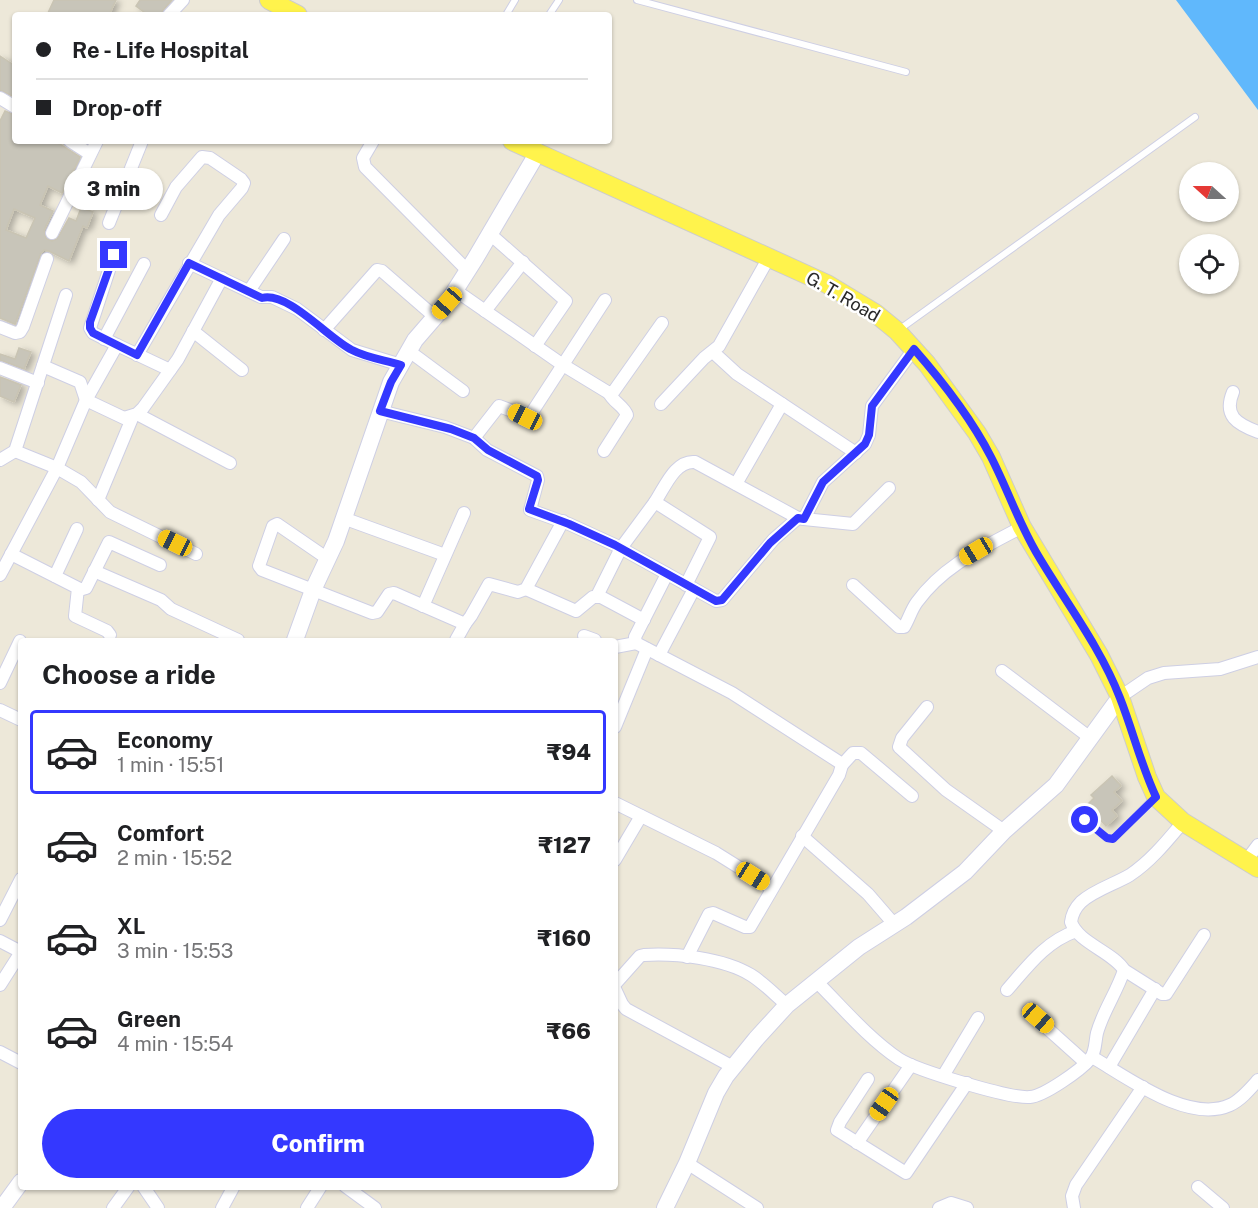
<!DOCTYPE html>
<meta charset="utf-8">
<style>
body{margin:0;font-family:"Public Sans",sans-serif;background:#f2f2f2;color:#202124;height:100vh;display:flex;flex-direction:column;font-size:22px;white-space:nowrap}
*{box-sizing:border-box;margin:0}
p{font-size:20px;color:#757577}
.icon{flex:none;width:33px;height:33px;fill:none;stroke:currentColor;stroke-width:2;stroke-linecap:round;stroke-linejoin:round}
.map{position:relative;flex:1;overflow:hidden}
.side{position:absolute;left:18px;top:638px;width:600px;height:552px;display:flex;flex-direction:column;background:#fff;border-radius:6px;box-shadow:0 2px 4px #0004}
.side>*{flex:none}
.guide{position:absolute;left:12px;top:12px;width:600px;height:132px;border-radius:6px;box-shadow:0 2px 4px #0004;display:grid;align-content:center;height:132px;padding:0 24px;background:#fff}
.needle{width:39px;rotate:291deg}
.fabs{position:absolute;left:1179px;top:162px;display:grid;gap:12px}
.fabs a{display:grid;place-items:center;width:60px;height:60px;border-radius:50%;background:#fff;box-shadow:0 2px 4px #0004;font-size:30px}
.end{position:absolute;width:27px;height:27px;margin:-14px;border:8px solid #3438ff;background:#fff;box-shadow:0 0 0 3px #fff}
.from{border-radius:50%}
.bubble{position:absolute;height:42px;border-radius:21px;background:#fff;box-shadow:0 2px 4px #0004;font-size:20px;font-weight:800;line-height:42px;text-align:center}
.car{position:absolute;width:18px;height:36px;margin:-18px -9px;border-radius:8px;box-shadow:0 0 4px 2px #0007;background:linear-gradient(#f5c518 24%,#345 0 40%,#f5c518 0 76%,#345 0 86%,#f5c518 0)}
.guide b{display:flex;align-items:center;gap:21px;height:57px;font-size:22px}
.guide b+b{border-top:2px solid #e0e0e0}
.guide i{width:15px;height:15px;background:#202124}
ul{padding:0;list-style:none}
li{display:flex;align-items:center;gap:18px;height:84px;margin:0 12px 9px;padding:0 12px;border:3px solid transparent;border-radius:6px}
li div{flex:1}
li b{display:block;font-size:22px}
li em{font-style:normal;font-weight:800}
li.on{border-color:#3438ff}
li>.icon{width:54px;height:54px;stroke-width:1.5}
h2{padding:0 24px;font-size:27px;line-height:72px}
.action{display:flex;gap:12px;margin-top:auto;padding:12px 24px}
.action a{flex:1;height:69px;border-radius:36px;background:#3438ff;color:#fff;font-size:24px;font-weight:800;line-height:69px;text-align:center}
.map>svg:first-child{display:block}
</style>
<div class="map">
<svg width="1258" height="1208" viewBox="0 0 1258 1208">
<defs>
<filter id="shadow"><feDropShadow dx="4" dy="2.5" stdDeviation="3" flood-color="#0004"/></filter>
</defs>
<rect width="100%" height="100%" fill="#ede8d9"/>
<path fill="#60b8fc" d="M1176,0H1258V110Z"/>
<g fill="#c8c5b9" stroke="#c9c4b3" stroke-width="1.5" fill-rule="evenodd" filter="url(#shadow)">
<path d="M54,0H116L109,15H47Z"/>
<path d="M140,0H172L163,10L161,15H148L136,6Z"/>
<path d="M0,56L15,66V97L0,90Z"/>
<path d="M5,111L15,115V141H55L80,157L62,193L48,186L40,205L53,211L44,230L46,238L52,241L57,239L69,218L76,221L81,208L93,212L87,228L83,226L69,261L49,251L44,250L41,253L15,324L0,318V121ZM14,209L35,218L26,238L6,230Z"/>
<path d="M89,175L97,179L86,205L77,201Z"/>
<path d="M19,348L31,352L24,369L0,360V354L15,359Z"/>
<path d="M0,377L21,385L14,402L0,396Z"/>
<path d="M1112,776L1121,786L1114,792L1122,801L1112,810L1117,816L1106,826L1087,805L1094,798L1091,795Z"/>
</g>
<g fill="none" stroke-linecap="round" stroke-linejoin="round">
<g stroke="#cecfe4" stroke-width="8">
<g id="lane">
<path d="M637,0L906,72"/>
<path d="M506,15L515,0"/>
<path d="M549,15L559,0"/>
<path d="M900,329L1195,117"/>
<path d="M1085,820L1107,838L1113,839L1155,797"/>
</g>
</g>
<g stroke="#cecfe4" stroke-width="14">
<g id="street">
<path d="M169,15L183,0"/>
<path d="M0,98L15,107"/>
<path d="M70,141L90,154"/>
<path d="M373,141L363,158L365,167L468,271"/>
<path d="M109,223L142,141"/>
<path d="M52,233L97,141"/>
<path d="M490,234L566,301L535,346"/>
<path d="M114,255L90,328L93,333L117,345"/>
<path d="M189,263L261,297H272L297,309L352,350L401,365"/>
<path d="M455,290L563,365L609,393L614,391L662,323"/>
<path d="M249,291L284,239"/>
<path d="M485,311L523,262"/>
<path d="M0,327L15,333L20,332L23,327L47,259"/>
<path d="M324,330L377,270L382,271L435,317"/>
<path d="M193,331L242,370"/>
<path d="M104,339L144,264"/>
<path d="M409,351L463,391"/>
<path d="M713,352L737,374L856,453"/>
<path d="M137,355L219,215L242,188L244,183L241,179L210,158L202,157L176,187L161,215"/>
<path d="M43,366L80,382L86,400L124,418L137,414L143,408L178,359L222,278"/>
<path d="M0,368L38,383"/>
<path d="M1233,392C1223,416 1237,424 1258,432"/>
<path d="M661,404L704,358L719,346L768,259"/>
<path d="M380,411L445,427L474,438L499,406L529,417L605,300"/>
<path d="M137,414L230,463"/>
<path d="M474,438L487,450L537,476L538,480L530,510L569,524L615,545L716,601L722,600L774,539L798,518"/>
<path d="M15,451L57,468L81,482L110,512L196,554"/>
<path d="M604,451L627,415C624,406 613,402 609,393"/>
<path d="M0,460L15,451L66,295"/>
<path d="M736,484L782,404"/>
<path d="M98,500L133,416"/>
<path d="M655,502C665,487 675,460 695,462L798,518L804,519L823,482L865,444L869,435L872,406L914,349"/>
<path d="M343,518L445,555"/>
<path d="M804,519L853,524L889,488"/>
<path d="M11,554L78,588L75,616L107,631L110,635"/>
<path d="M328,559L277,524L273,526L259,566L262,570L372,613L377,612L389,594L394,593L465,624L471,616L489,584L518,592L526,589L563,521"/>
<path d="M94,571L161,600L171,609L238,640"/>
<path d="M667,574L635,637L636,643L732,693L839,762L842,765L839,775L750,927H745L713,913L709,914L687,957"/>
<path d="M0,575L57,468L86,400L117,345L170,370"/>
<path d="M55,576L77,529"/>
<path d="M853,585L899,627H904C909,619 911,610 917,602C944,565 983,548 1022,527"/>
<path d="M526,589L576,611L593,597H601L644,620"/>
<path d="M79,590L86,588L109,542L160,565"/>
<path d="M597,596L621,548L655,502L710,537L686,585"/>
<path d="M423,606L464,513"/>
<path d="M584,636L595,640"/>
<path d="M456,640L465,624"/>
<path d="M615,647L636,643"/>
<path d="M659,655L694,589"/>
<path d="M1002,671L1089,737"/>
<path d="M0,683L20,641"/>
<path d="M1120,697L1148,678L1164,673L1220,669L1258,657"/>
<path d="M927,707L902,738L899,747L946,790L1004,831"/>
<path d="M0,710L21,720"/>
<path d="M615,727L647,649"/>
<path d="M842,765L853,753H861L912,796"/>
<path d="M615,803L716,853L772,888"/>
<path d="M802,836L868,894L894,924"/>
<path d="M615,860L641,816"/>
<path d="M1246,861L1258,845"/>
<path d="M0,920L21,879"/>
<path d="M0,941L21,952"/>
<path d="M1124,970L1162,994H1166L1204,935"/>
<path d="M816,981C842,1007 868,1038 899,1059C916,1070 1010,1099 1030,1097C1044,1096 1081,1070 1090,1059C1096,1052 1095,1041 1097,1033C1103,1011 1117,992 1124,970C1113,952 1078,943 1071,922C1072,914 1075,908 1081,902C1094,890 1115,884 1130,875C1151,861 1167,841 1183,822"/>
<path d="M615,984L640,956L644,955C675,953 723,958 751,975C764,983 775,995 787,1005"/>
<path d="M0,985L21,952"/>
<path d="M615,989L622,1004L626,1009L733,1067"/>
<path d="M1007,990C1028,966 1045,942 1076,931"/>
<path d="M1028,1011L1086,1063"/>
<path d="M0,1052L21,1063"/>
<path d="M1092,1057C1127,1077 1188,1124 1230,1105C1241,1100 1250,1089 1258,1080"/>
<path d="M1109,1067L1155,989"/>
<path d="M943,1076L978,1018"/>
<path d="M868,1079L840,1122L837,1130L906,1173L967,1083"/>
<path d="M857,1143L911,1065"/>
<path d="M687,1163L757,1208"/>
<path d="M143,1186L158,1208"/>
<path d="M345,1186L375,1208"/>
<path d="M1198,1187L1223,1208"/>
<path d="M113,1208L129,1186"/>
<path d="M222,1208L234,1186"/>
<path d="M307,1208L321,1186"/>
<path d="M939,1208L951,1203L967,1208"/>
<path d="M1074,1208L1072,1196L1076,1185L1143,1087"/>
</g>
</g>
<g stroke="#cecfe4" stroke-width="18">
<g id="secondary">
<path d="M295,640L313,590L336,541L391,382L415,340L447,303L475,259L538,152"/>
<path d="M2,1208L21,1182"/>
<path d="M665,1208L687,1163L716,1093L726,1076L756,1039L787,1005L859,947L906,917L965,872L1004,831L1056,785L1120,697"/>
</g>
</g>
<g stroke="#ccc" stroke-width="20">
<g id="primary">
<path d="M269,0L298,15"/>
<path d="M512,141L827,284L875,313L897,331L927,364L977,433L991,457L1022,527L1099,655L1120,697L1147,777L1156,797L1183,822L1258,868"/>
</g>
</g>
<use href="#lane" stroke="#fff" stroke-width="6"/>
<use href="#street" stroke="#fff" stroke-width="12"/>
<use href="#secondary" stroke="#fff" stroke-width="16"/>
<use href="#primary" stroke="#fff34c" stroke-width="18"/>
</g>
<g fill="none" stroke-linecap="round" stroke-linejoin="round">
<path stroke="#3438ff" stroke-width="8" d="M114,255L90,322V328L93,333L137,355L189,263L262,298C288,291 329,339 352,350C367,358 385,360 401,365L391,382L380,411L451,429L474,438L488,450L537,476L538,480L529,509L569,524L615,545L716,601L722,600L770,543L798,518L804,519L823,482L865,444L869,435L872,406L914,349C943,382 971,418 991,457C1007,488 1018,521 1036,552C1064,600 1100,646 1120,698C1133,731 1141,765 1156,797L1113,839L1107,838L1085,820"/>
</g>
<g text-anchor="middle" stroke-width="5" stroke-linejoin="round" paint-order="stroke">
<g font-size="18" fill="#292929" stroke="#fff">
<text transform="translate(843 297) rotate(30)" y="6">G. T. Road</text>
</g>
</g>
</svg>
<div class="fabs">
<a><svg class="needle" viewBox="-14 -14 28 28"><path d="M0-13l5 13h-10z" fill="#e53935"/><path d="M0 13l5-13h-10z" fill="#757577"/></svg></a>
<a><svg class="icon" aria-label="locate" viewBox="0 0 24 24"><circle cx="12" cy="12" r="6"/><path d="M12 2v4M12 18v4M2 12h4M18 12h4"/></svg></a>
</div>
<i class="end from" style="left:1085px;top:820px"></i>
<i class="end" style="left:114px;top:255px"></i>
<div class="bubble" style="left:64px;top:168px;width:99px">3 min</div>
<i class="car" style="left:447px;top:303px;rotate:221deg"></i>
<i class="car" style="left:525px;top:417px;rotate:296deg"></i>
<i class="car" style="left:175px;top:543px;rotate:296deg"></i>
<i class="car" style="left:976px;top:551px;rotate:239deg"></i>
<i class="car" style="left:753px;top:876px;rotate:122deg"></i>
<i class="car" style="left:1038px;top:1018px;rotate:131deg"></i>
<i class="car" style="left:884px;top:1104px;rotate:215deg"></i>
<div class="guide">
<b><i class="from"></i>Re - Life Hospital</b>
<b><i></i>Drop-off</b>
</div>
<section class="side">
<h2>Choose a ride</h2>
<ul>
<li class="on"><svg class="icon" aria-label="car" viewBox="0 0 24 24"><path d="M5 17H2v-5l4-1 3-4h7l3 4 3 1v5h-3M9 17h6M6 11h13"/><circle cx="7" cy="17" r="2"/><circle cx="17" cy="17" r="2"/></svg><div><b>Economy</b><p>1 min · 15:51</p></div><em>₹94</em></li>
<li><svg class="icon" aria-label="car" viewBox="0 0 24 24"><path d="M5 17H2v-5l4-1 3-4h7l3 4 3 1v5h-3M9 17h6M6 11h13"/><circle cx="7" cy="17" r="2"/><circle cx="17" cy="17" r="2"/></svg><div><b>Comfort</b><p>2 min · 15:52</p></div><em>₹127</em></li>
<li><svg class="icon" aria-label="car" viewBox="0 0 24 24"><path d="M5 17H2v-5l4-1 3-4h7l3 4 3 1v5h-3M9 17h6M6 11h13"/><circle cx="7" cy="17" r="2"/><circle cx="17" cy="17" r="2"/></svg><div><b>XL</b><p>3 min · 15:53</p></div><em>₹160</em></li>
<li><svg class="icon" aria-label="car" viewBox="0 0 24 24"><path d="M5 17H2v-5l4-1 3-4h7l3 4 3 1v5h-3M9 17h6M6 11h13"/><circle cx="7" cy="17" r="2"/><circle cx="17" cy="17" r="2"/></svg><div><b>Green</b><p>4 min · 15:54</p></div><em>₹66</em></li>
</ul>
<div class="action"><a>Confirm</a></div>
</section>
</div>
